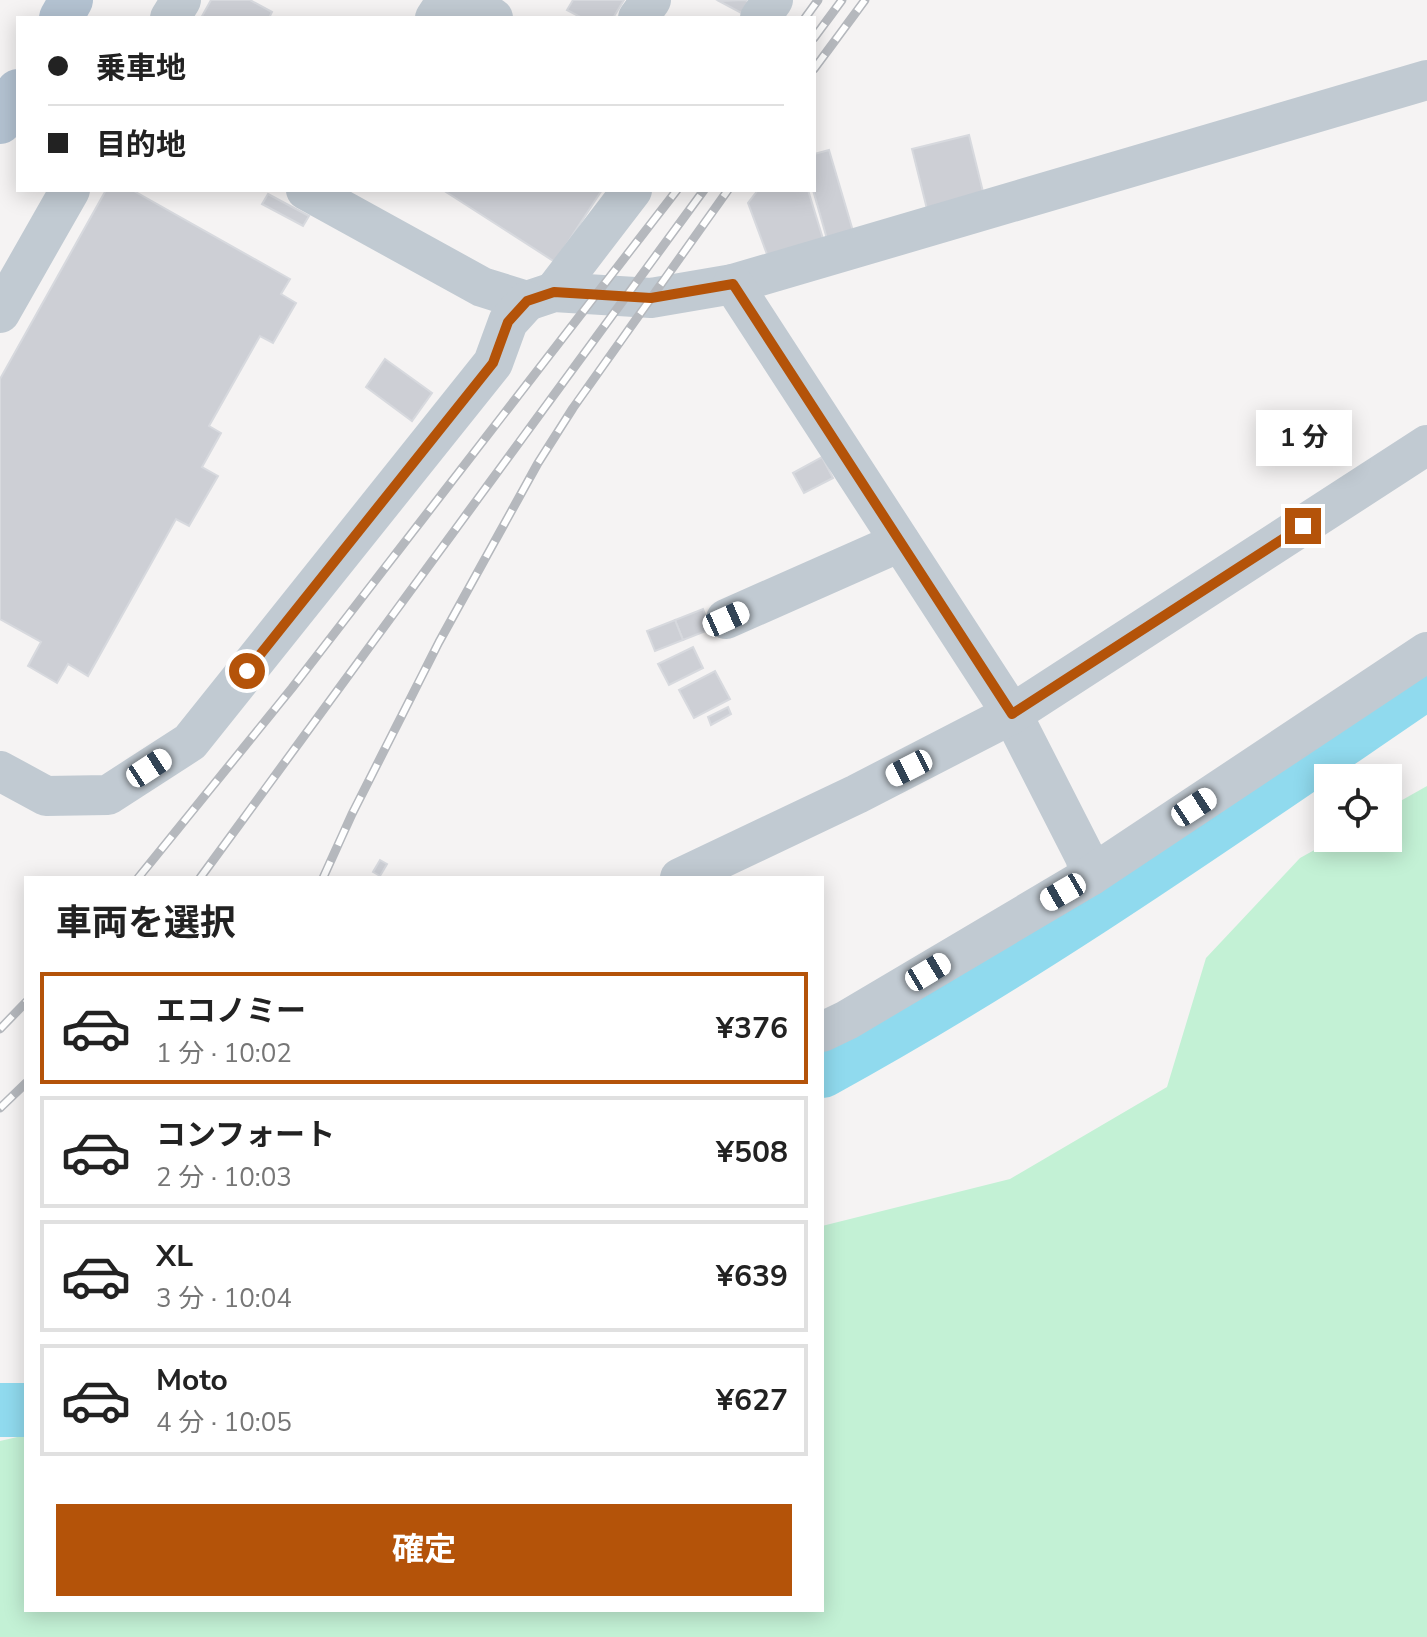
<!DOCTYPE html>
<html lang="ja">
<meta charset="utf-8">
<style>
body{margin:0;font-family:"Nunito Sans","Noto Sans JP",sans-serif;background:#f6f6f6;color:#222;height:100vh;display:flex;flex-direction:column;font-size:30px;white-space:nowrap}
*{box-sizing:border-box;margin:0}
p{font-size:26px;color:#767676}
.icon{flex:none;width:44px;height:44px;fill:none;stroke:currentColor;stroke-width:2;stroke-linecap:round;stroke-linejoin:round}
.map{position:relative;flex:1;overflow:hidden}
.sheet{position:absolute;left:24px;top:876px;width:800px;height:736px;display:flex;flex-direction:column;background:#fff;border-radius:0px;box-shadow:0 4px 20px #0003}
.sheet>*{flex:none}
.banner{position:absolute;left:16px;top:16px;width:800px;height:176px;border-radius:0px;box-shadow:0 4px 20px #0003;display:grid;align-content:center;height:176px;padding:0 32px;background:#fff}
.tools{position:absolute;left:1314px;top:764px;display:grid;gap:16px}
.tools a{display:grid;place-items:center;width:88px;height:88px;border-radius:0px;background:#fff;box-shadow:0 4px 20px #0003;font-size:40px}
.end{position:absolute;width:36px;height:36px;margin:-18px;border:10px solid #b45309;background:#fff;box-shadow:0 0 0 4px #fff}
.from{border-radius:50%}
.bubble{position:absolute;height:56px;border-radius:0px;background:#fff;box-shadow:0 4px 20px #0003;font-size:26px;font-weight:700;line-height:56px;text-align:center}
.car{position:absolute;width:24px;height:48px;margin:-24px -12px;border-radius:10px;box-shadow:0 0 6px 2px #0007;background:linear-gradient(#fff 24%,#345 0 40%,#fff 0 76%,#345 0 86%,#fff 0)}
.banner b{display:flex;align-items:center;gap:28px;height:76px;font-size:30px}
.banner b+b{border-top:2px solid #e0e0e0}
.banner i{width:20px;height:20px;background:#222}
ul{padding:0;list-style:none}
li{display:flex;align-items:center;gap:24px;height:112px;margin:0 16px 12px;padding:0 16px;border:4px solid #e0e0e0;border-radius:0px}
li div{flex:1}
li b{display:block;font-size:30px}
li em{font-style:normal;font-weight:700}
li.active{border-color:#b45309}
li>.icon{width:72px;height:72px;stroke-width:1.5}
h2{padding:0 32px;font-size:36px;line-height:96px}
.cta{display:flex;gap:16px;margin-top:auto;padding:16px 32px}
.cta a{flex:1;height:92px;border-radius:0px;background:#b45309;color:#fff;font-size:32px;font-weight:700;line-height:92px;text-align:center}
.map>svg:first-child{display:block}
</style>
<div class="map">
<svg width="1427" height="1637" viewBox="0 0 1427 1637">
<rect width="100%" height="100%" fill="#f5f3f3"/>
<path fill="#c3f1d5" d="M1427,786V1637H0V1441L26,1435V1610H822V1226L1010,1179L1167,1087L1206,958L1300,858L1336,838H1388V808Z"/>
<g fill="none" stroke-linecap="round" stroke-linejoin="round">
<g stroke="#90daee" stroke-width="54">
<path d="M822,1071C1032,956 1229,817 1427,682"/>
<path d="M0,1410H26"/>
</g>
</g>
<g fill="#cdcfd5" stroke="#d7d9de" stroke-width="2">
<path d="M211,0H250L272,12L269,18H201Z"/>
<path d="M573,0H624L613,18H582L567,10Z"/>
<path d="M745,0L752,4L745,15L719,1Z"/>
<path d="M969,135L985,200L928,213L912,149Z"/>
<path d="M829,150L853,231L827,239L813,190L814,154Z"/>
<path d="M106,190H132L290,279L281,294L296,303L273,343L260,336L209,426L221,433L202,467L218,476L189,526L176,519L88,676L68,664L57,683L28,666L41,642L0,619V379Z"/>
<path d="M443,190H602L555,262Z"/>
<path d="M758,190H808L824,242L768,257L748,203Z"/>
<path d="M268,194L309,216L303,226L262,204Z"/>
<path d="M385,359L432,393L412,421L366,387Z"/>
<path d="M822,457L833,478L804,493L793,473Z"/>
<path d="M703,609L711,629L683,640L675,620Z"/>
<path d="M675,620L683,640L655,651L647,631Z"/>
<path d="M693,647L703,668L669,685L658,664Z"/>
<path d="M715,671L730,699L694,718L679,690Z"/>
<path d="M728,707L731,714L711,725L708,717Z"/>
<path d="M380,860L387,864L380,876L373,872Z"/>
</g>
<g fill="none" stroke-linecap="round" stroke-linejoin="round">
<g stroke="#c1cad2" stroke-width="40">
<path d="M465,0L493,18"/>
<path d="M170,18L181,0"/>
<path d="M435,18L447,0"/>
<path d="M638,18L651,0"/>
<path d="M760,18L773,0"/>
<path d="M306,190L482,287L527,301L554,292L651,298L733,284L1427,80"/>
<path d="M733,284L1012,714L1085,857L1090,876"/>
<path d="M554,292L632,190"/>
<path d="M0,313L70,190"/>
<path d="M726,619L900,542"/>
<path d="M0,771L46,796L108,795L190,742L493,363L508,322L527,301"/>
<path d="M680,878L857,794L1012,714L1427,445"/>
<path d="M822,1032L847,1020L1090,876L1427,652"/>
</g>
<g stroke="#b3c2d1" stroke-width="44">
<path d="M61,18L71,0"/>
<path d="M0,122L18,91"/>
</g>
<g stroke="#b5b8bd" stroke-width="9">
<g id="rail">
<path d="M805,18L818,0"/>
<path d="M814,38L842,0"/>
<path d="M814,69L865,0"/>
<path d="M138,878L292,688L677,190"/>
<path d="M200,878L704,190"/>
<path d="M323,878L352,814L439,642L538,463L573,408L728,190"/>
<path d="M0,1029L26,1002"/>
<path d="M0,1108L26,1083"/>
</g>
</g>
<use href="#rail" stroke="#fff" stroke-width="6" stroke-dasharray="18" stroke-linecap="butt"/>
</g>
<g fill="none" stroke-linecap="round" stroke-linejoin="round">
<path stroke="#b45309" stroke-width="10" d="M247,671L493,363L508,322L527,301L554,292L651,298L733,284L1012,714L1303,526"/>
</g>
</svg>
<div class="tools">
<a><svg class="icon" aria-label="locate" viewBox="0 0 24 24"><circle cx="12" cy="12" r="6"/><path d="M12 2v4M12 18v4M2 12h4M18 12h4"/></svg></a>
</div>
<i class="end from" style="left:247px;top:671px"></i>
<i class="end" style="left:1303px;top:526px"></i>
<div class="bubble" style="left:1256px;top:410px;width:96px">1 分</div>
<i class="car" style="left:726px;top:619px;rotate:66deg"></i>
<i class="car" style="left:149px;top:768px;rotate:57deg"></i>
<i class="car" style="left:909px;top:768px;rotate:243deg"></i>
<i class="car" style="left:1194px;top:807px;rotate:57deg"></i>
<i class="car" style="left:1063px;top:892px;rotate:240deg"></i>
<i class="car" style="left:928px;top:972px;rotate:59deg"></i>
<div class="banner">
<b><i class="from"></i>乗車地</b>
<b><i></i>目的地</b>
</div>
<section class="sheet">
<h2>車両を選択</h2>
<ul>
<li class="active"><svg class="icon" aria-label="car" viewBox="0 0 24 24"><path d="M5 17H2v-5l4-1 3-4h7l3 4 3 1v5h-3M9 17h6M6 11h13"/><circle cx="7" cy="17" r="2"/><circle cx="17" cy="17" r="2"/></svg><div><b>エコノミー</b><p>1 分 · 10:02</p></div><em>¥376</em></li>
<li><svg class="icon" aria-label="car" viewBox="0 0 24 24"><path d="M5 17H2v-5l4-1 3-4h7l3 4 3 1v5h-3M9 17h6M6 11h13"/><circle cx="7" cy="17" r="2"/><circle cx="17" cy="17" r="2"/></svg><div><b>コンフォート</b><p>2 分 · 10:03</p></div><em>¥508</em></li>
<li><svg class="icon" aria-label="car" viewBox="0 0 24 24"><path d="M5 17H2v-5l4-1 3-4h7l3 4 3 1v5h-3M9 17h6M6 11h13"/><circle cx="7" cy="17" r="2"/><circle cx="17" cy="17" r="2"/></svg><div><b>XL</b><p>3 分 · 10:04</p></div><em>¥639</em></li>
<li><svg class="icon" aria-label="car" viewBox="0 0 24 24"><path d="M5 17H2v-5l4-1 3-4h7l3 4 3 1v5h-3M9 17h6M6 11h13"/><circle cx="7" cy="17" r="2"/><circle cx="17" cy="17" r="2"/></svg><div><b>Moto</b><p>4 分 · 10:05</p></div><em>¥627</em></li>
</ul>
<div class="cta"><a>確定</a></div>
</section>
</div>
